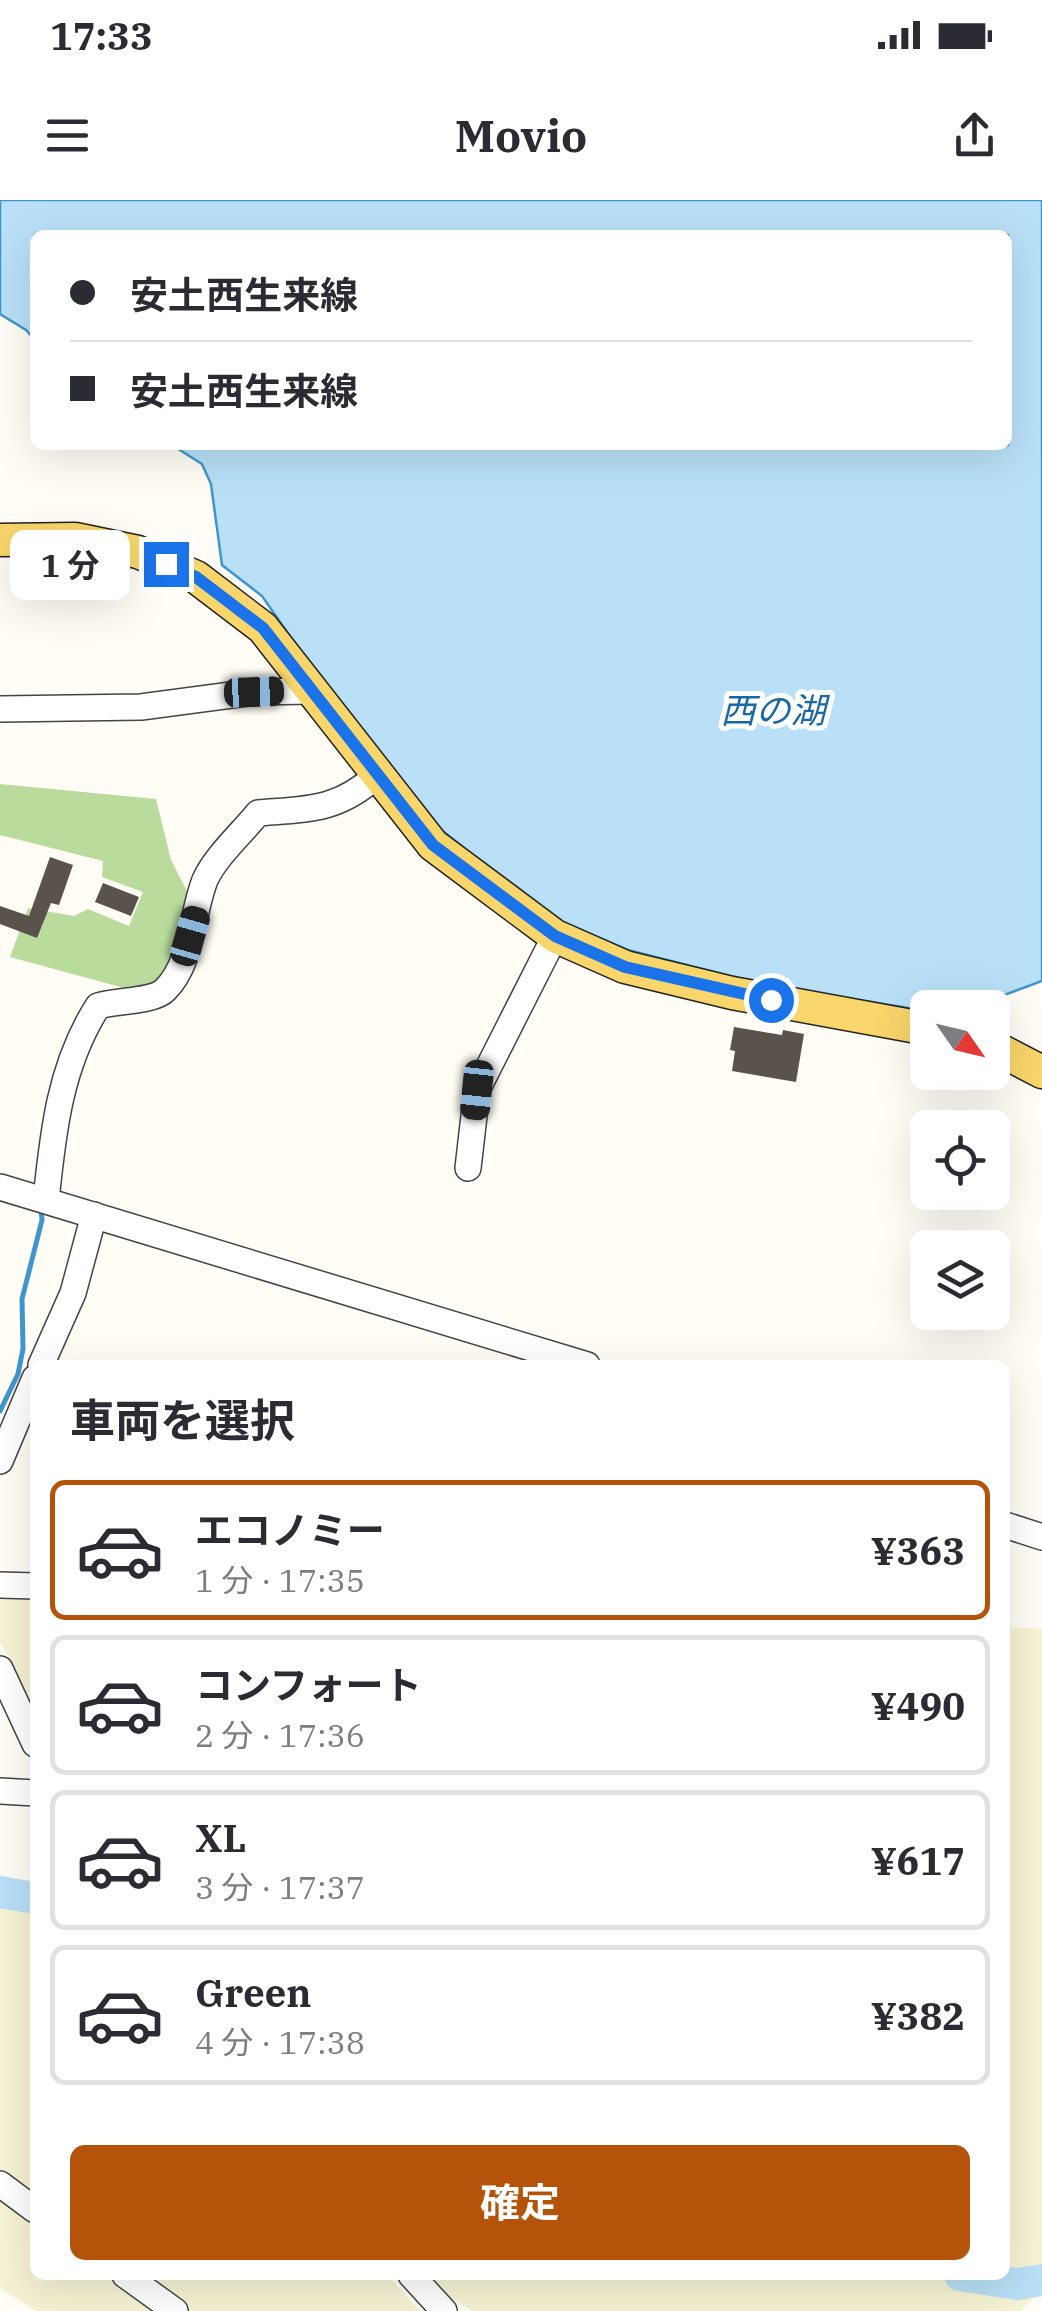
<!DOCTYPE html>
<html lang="ja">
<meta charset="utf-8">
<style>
body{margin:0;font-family:"IBM Plex Serif","Noto Sans JP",serif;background:#f7f7f7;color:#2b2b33;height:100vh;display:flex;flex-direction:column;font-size:38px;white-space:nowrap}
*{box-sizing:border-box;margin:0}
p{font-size:32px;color:#7c7c81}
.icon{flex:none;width:55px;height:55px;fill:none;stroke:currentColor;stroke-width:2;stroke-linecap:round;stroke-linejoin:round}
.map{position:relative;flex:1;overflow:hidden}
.panel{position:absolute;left:30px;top:1160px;width:980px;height:920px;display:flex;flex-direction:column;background:#fff;border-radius:15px;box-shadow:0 10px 40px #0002}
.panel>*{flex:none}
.banner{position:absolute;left:30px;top:30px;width:982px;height:220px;border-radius:15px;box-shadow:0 10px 40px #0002;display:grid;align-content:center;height:220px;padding:0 40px;background:#fff}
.needle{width:65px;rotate:124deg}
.fabs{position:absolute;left:910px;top:790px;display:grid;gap:20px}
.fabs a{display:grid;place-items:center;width:100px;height:100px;border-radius:15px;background:#fff;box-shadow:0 10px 40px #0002;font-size:50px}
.end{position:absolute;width:45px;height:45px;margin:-22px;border:12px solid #1a73e8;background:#fff;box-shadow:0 0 0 5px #fff}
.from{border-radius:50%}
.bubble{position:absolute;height:70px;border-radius:15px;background:#fff;box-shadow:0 10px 40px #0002;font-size:32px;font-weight:700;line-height:70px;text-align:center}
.car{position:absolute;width:30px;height:60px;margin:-30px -15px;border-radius:12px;box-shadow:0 0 8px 2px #0007;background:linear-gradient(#222 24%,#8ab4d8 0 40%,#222 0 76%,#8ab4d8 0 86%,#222 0)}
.banner b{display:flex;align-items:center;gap:35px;height:95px;font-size:38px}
.banner b+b{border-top:2px solid #e1e1e2}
.banner i{width:25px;height:25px;background:#2b2b33}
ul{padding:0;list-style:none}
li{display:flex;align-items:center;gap:30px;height:140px;margin:0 20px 15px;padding:0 20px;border:5px solid #e1e1e2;border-radius:15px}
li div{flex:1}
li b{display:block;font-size:38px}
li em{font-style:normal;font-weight:700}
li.active{border-color:#b45309}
li>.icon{width:90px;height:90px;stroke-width:1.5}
h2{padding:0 40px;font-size:45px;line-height:120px}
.button{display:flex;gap:20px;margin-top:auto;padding:20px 40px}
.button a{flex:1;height:115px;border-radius:15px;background:#b45309;color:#fff;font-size:40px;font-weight:700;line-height:115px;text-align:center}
.status{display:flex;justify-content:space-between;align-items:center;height:70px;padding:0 50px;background:#fff;direction:ltr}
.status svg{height:28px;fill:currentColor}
header{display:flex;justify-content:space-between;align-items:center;height:130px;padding:0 40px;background:#fff;font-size:45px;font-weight:700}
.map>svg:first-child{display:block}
</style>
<div class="status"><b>17:33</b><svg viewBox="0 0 49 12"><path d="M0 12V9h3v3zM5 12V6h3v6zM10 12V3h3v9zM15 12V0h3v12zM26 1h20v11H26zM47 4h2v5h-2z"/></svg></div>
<header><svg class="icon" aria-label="menu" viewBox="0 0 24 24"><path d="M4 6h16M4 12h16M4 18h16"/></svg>Movio<svg class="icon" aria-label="share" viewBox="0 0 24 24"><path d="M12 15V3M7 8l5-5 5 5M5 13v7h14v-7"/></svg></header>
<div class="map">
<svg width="1042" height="2111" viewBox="0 0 1042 2111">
<rect width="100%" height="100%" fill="#fffdf5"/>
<g fill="#f6f3d4">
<path d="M0,1397L35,1398V1508L0,1442Z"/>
<path d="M1005,1427L1042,1429V2090L1020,2111H472L447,2096L430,2075H1005Z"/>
<path d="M0,1708L35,1714V2075H387L420,2111H36L0,2088Z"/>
</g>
<path fill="#b9dc9c" d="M0,584L156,599L171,660L194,705L162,786L135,791L10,757L28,708L74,716L88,709L129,726L143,692L102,677L103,661L0,635Z"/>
<path fill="#b9e0f7" stroke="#3f96cf" stroke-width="2.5" d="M0,0H1042V781L972,807L928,808L927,811L765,785L628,750L546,715L428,619L355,529L262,396L222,365L211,284L202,264L172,245H1008V35H35V140L26,130L0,114Z"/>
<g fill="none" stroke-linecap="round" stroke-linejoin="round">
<path stroke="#3f96cf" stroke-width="5" d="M0,1211L18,1174L23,1149L22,1099L42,1020L41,1008"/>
<g stroke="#b9e0f7" stroke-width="32">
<path d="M0,1692L35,1698"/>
<path d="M960,2075L1017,2084L1042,2080"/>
</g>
</g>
<g fill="#5a524d">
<path d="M50,657L73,665L59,705L51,703L37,738L0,724V706L29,716Z"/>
<path d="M103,683L139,697L131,716L95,702Z"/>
<path d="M734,827L782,835L783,830L804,834L796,882L732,871L735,851L730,850Z"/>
</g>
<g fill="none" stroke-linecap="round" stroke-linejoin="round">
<g stroke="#444" stroke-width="28">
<g id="minor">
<path d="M0,509L141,507L254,492L311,491"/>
<path d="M468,968L477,890L555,736"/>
<path d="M0,987L587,1165"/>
<path d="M46,1000C53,932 60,865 98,806C117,800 153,802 165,790C193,762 191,715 205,680C215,657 242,633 258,613C308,609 337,611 376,576"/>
<path d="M41,1165L73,1093L94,1015"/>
<path d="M0,1261L35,1178"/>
<path d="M1005,1325L1042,1337"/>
<path d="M0,1385L35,1386"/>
<path d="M0,1469L35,1544"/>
<path d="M0,1591L35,1593"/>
<path d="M0,1984L35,2010"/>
<path d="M125,2075L175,2111"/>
<path d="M411,2075L444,2111"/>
</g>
</g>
<g stroke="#222" stroke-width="35">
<g id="major">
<path d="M0,340L75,339L138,352L196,377L263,428L433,645L555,736L625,767L732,793L928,829"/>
<path d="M992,846L1042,872"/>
</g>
</g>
<use href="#minor" stroke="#fff" stroke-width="25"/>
<use href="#major" stroke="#f9d66b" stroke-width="32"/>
</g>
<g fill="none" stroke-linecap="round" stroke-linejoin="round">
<path stroke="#1a73e8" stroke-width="12" d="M166,364L196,377L263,428L433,645L555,736L625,767L771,800"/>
</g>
<g text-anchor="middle" stroke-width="10" stroke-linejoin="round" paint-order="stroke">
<g font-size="35" font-style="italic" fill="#1768a6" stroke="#fff">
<text x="773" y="523">西の湖</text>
</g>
</g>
</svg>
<div class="fabs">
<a><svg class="needle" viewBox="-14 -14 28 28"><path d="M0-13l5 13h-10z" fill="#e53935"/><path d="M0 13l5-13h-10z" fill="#7c7c81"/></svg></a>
<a><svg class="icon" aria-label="locate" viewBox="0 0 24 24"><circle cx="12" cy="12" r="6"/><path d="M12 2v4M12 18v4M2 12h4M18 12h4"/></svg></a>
<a><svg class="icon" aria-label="layers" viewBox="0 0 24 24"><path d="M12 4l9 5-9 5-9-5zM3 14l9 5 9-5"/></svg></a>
</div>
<i class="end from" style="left:771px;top:800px"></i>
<i class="end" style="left:166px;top:364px"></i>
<div class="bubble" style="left:10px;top:330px;width:120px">1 分</div>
<i class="car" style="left:254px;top:492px;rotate:88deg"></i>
<i class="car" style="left:190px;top:736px;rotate:16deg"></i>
<i class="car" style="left:477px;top:890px;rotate:186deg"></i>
<div class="banner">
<b><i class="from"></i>安土西生来線</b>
<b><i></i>安土西生来線</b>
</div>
<section class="panel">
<h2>車両を選択</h2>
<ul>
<li class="active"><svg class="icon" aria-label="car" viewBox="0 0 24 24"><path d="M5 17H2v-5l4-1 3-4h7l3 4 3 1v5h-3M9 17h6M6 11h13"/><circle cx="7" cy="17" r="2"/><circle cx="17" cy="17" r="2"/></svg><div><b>エコノミー</b><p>1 分 · 17:35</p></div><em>¥363</em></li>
<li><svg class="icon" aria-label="car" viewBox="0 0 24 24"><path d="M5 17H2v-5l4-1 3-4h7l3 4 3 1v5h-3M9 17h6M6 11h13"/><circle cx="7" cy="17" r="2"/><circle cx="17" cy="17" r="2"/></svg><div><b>コンフォート</b><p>2 分 · 17:36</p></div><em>¥490</em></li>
<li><svg class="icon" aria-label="car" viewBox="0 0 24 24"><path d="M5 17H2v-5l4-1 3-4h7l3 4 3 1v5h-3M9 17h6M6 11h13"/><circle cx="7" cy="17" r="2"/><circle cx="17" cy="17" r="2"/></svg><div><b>XL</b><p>3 分 · 17:37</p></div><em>¥617</em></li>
<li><svg class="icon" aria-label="car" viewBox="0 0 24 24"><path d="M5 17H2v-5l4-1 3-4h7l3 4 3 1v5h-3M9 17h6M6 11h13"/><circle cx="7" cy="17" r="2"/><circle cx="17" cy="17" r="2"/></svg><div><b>Green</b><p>4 分 · 17:38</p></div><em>¥382</em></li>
</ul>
<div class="button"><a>確定</a></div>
</section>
</div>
